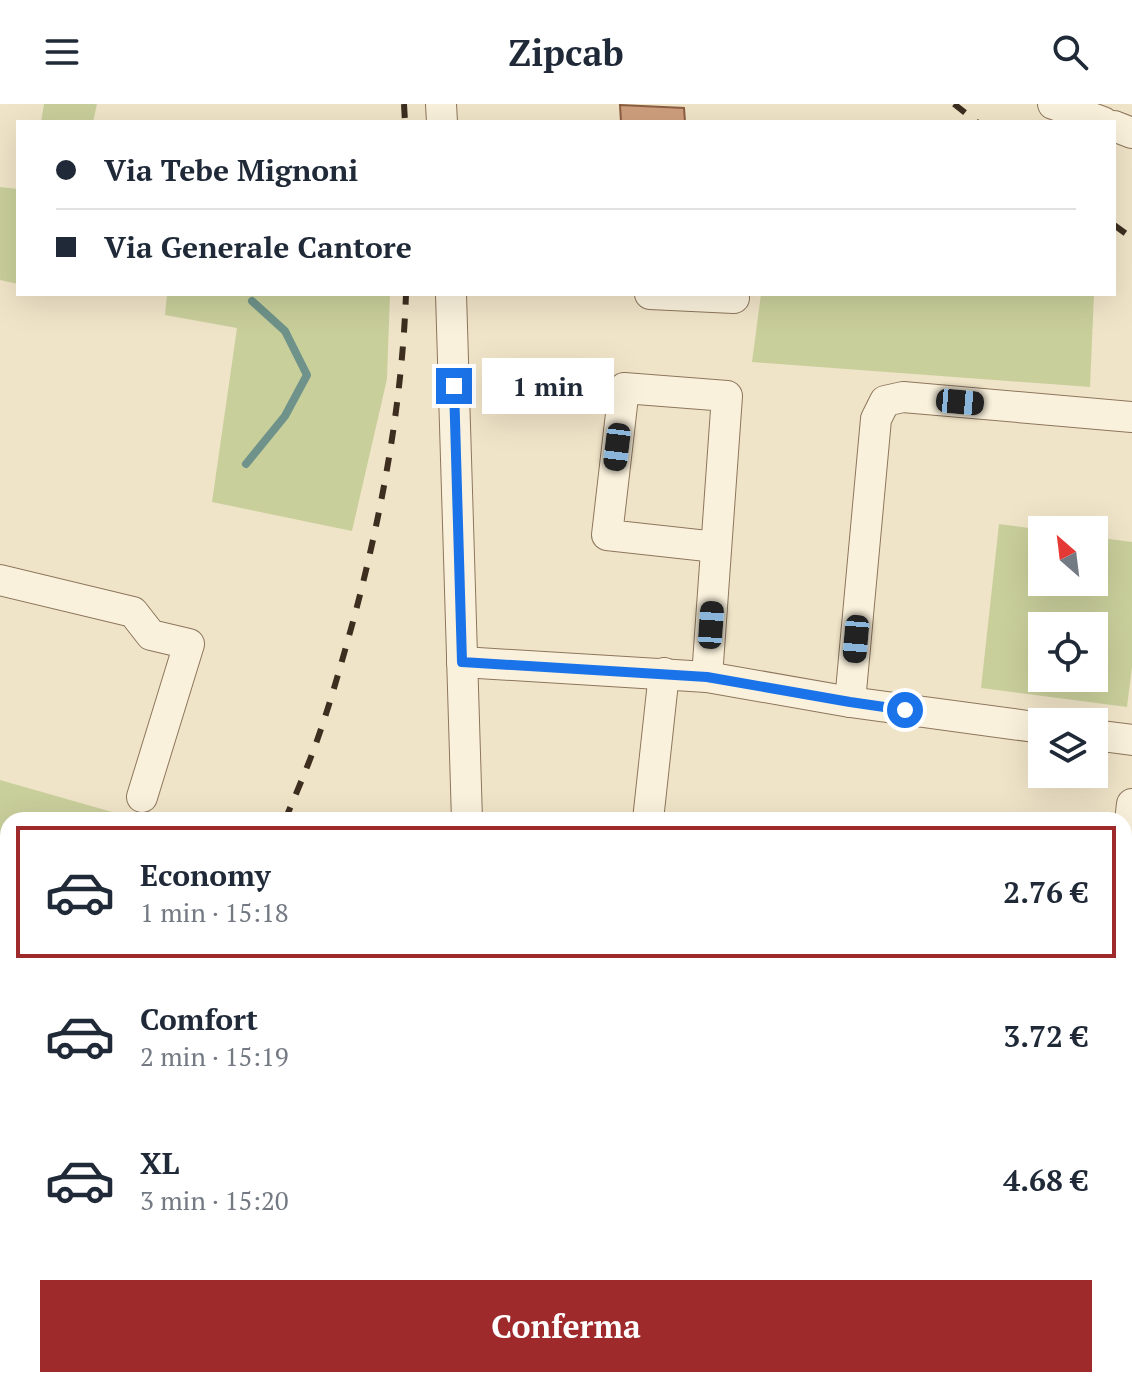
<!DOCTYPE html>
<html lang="it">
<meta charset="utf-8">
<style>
body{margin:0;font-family:"PT Serif",serif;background:#f6f6f7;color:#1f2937;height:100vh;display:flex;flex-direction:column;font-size:30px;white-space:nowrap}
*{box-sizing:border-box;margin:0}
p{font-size:26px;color:#747a83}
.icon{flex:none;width:44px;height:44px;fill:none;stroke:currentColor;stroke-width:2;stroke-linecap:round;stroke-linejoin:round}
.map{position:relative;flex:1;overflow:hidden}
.drawer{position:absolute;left:0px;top:708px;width:1132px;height:576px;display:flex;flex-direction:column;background:#fff;border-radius:24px 24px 0 0;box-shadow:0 8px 32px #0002}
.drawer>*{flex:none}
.banner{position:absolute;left:16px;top:16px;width:1100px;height:176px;border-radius:0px;box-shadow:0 8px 32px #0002;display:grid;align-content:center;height:176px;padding:0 40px;background:#fff}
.needle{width:52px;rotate:332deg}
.tools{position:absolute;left:1028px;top:412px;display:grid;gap:16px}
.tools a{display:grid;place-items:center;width:80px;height:80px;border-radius:0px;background:#fff;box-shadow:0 8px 32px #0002;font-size:40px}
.end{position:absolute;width:36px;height:36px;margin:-18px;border:10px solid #1a73e8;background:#fff;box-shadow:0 0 0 4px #fff}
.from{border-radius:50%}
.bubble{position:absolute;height:56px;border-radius:0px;background:#fff;box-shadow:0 8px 32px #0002;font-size:26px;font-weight:700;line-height:56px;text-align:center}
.car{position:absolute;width:24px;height:48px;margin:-24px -12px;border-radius:10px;box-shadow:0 0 6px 2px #0007;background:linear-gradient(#222 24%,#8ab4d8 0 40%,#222 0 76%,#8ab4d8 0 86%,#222 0)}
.banner b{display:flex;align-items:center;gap:28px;height:76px;font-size:30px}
.banner b+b{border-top:2px solid #e0e1e3}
.banner i{width:20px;height:20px;background:#1f2937}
ul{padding:14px 0 0;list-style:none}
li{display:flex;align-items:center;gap:24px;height:132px;margin:0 16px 12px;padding:0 24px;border:4px solid transparent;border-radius:0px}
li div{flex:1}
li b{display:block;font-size:30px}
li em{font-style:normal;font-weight:700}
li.current{border-color:#9e2a2b}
li>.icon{width:72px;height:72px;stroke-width:1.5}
.primary-button{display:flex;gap:16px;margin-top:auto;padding:16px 40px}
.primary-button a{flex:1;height:92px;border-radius:0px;background:#9e2a2b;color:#fff;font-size:32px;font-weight:700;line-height:92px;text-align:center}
header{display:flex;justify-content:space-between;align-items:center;height:104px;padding:0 40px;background:#fff;font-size:36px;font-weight:700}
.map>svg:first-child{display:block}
</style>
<header><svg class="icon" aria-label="menu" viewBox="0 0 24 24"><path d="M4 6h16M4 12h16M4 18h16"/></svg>Zipcab<svg class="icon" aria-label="search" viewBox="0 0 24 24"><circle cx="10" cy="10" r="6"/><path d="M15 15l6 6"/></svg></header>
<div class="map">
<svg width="1132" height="1284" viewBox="0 0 1132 1284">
<rect width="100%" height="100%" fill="#f0e4c8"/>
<g fill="#c9cf9b" fill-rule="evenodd">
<path d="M44,0H97L93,18H41Z"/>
<path d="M0,83L18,85V180L0,176Z"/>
<path d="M167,190H390L387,275L352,427L212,398L237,224L165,211Z"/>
<path d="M761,190H1094L1090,283L752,258Z"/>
<path d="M999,420L1044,426H1042V478H1094V433L1132,438V563L1127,603L981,584ZM1042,522H1094V574H1042Z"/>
<path d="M0,676L140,716H8V961L0,960Z"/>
<path d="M1124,1034L1132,1035V1206L1124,1222Z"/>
<path d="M8,1243V1276H436L434,1284H0V1257Z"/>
<path d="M664,1276H1096L1091,1284H662Z"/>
</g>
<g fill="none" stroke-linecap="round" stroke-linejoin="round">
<path stroke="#6f938a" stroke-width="8" d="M246,360L285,312L307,271L285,227L252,197"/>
</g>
<path fill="#cf9f7d" stroke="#8d5f41" stroke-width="2" d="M620,1L684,4L685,18H621Z"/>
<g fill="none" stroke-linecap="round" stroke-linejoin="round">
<g stroke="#8d765c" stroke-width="18">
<g id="lane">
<path d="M1124,1253L1132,1239"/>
<path d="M1106,1284L1111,1276"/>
</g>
</g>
<g stroke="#8d765c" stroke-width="32">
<g id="street">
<path d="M441,0L442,18"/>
<path d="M1053,0L1103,18"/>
<path d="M1114,22L1132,29"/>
<path d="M451,190L467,716"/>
<path d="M650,190L734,194"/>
<path d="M0,476L133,508L151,531L189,540L142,693"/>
<path d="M462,558L707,573L850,598L1042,624"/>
<path d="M707,573L727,292L624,284L607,431L716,443"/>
<path d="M850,598L876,315L885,297L903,293L1132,313"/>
<path d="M1094,631L1132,636"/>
<path d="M648,716L664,569"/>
<path d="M1124,770L1132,700"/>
<path d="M0,1135L8,1139"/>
<path d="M449,1284L451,1276"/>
</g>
</g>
<g stroke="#6f573f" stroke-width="46">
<g id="secondary">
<path d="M0,891H8"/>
<path d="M1124,1018L1132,1020"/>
</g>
</g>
<use href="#lane" stroke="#faf1dc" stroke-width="16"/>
<use href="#street" stroke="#faf1dc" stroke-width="30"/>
<use href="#secondary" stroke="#faf1dc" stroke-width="44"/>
<g stroke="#3d2e20" stroke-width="6" stroke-dasharray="14 14" stroke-linecap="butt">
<path d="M404,0L405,18"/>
<path d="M954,0L977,18"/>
<path d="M1114,121L1132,134"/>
<path d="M285,716C295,692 306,667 315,642C330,601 342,557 354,514C382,408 402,300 406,190"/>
<path d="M0,1225L8,1212"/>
</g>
</g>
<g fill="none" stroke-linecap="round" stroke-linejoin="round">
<path stroke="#1a73e8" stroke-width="10" d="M454,282L462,558L707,573L850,598L905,606"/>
</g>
</svg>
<div class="tools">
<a><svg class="needle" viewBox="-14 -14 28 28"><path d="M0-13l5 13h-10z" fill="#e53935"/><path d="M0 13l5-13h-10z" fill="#747a83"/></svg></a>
<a><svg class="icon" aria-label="locate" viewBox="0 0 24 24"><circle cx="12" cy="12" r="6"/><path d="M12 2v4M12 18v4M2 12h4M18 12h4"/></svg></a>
<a><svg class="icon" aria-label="layers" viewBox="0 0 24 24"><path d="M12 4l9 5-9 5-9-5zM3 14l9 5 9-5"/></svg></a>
</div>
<i class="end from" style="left:905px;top:606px"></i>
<i class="end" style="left:454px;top:282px"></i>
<div class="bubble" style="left:482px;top:254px;width:132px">1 min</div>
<i class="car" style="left:960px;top:298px;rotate:95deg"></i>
<i class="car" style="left:617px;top:343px;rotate:187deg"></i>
<i class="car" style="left:711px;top:521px;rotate:4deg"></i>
<i class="car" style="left:856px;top:535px;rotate:185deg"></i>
<div class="banner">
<b><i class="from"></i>Via Tebe Mignoni</b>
<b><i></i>Via Generale Cantore</b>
</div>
<section class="drawer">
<ul>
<li class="current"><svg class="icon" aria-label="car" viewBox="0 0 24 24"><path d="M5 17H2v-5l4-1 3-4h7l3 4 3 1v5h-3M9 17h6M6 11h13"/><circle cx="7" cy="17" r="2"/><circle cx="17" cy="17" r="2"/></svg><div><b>Economy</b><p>1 min · 15:18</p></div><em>2.76 €</em></li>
<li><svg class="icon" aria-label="car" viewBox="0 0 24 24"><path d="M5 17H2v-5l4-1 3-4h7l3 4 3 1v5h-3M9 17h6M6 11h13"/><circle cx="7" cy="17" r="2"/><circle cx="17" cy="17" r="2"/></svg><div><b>Comfort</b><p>2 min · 15:19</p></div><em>3.72 €</em></li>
<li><svg class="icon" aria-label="car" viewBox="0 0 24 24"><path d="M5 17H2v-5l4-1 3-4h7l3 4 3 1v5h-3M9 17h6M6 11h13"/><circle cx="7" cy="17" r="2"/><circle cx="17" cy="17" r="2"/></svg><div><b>XL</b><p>3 min · 15:20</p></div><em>4.68 €</em></li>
</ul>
<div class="primary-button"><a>Conferma</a></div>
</section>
</div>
